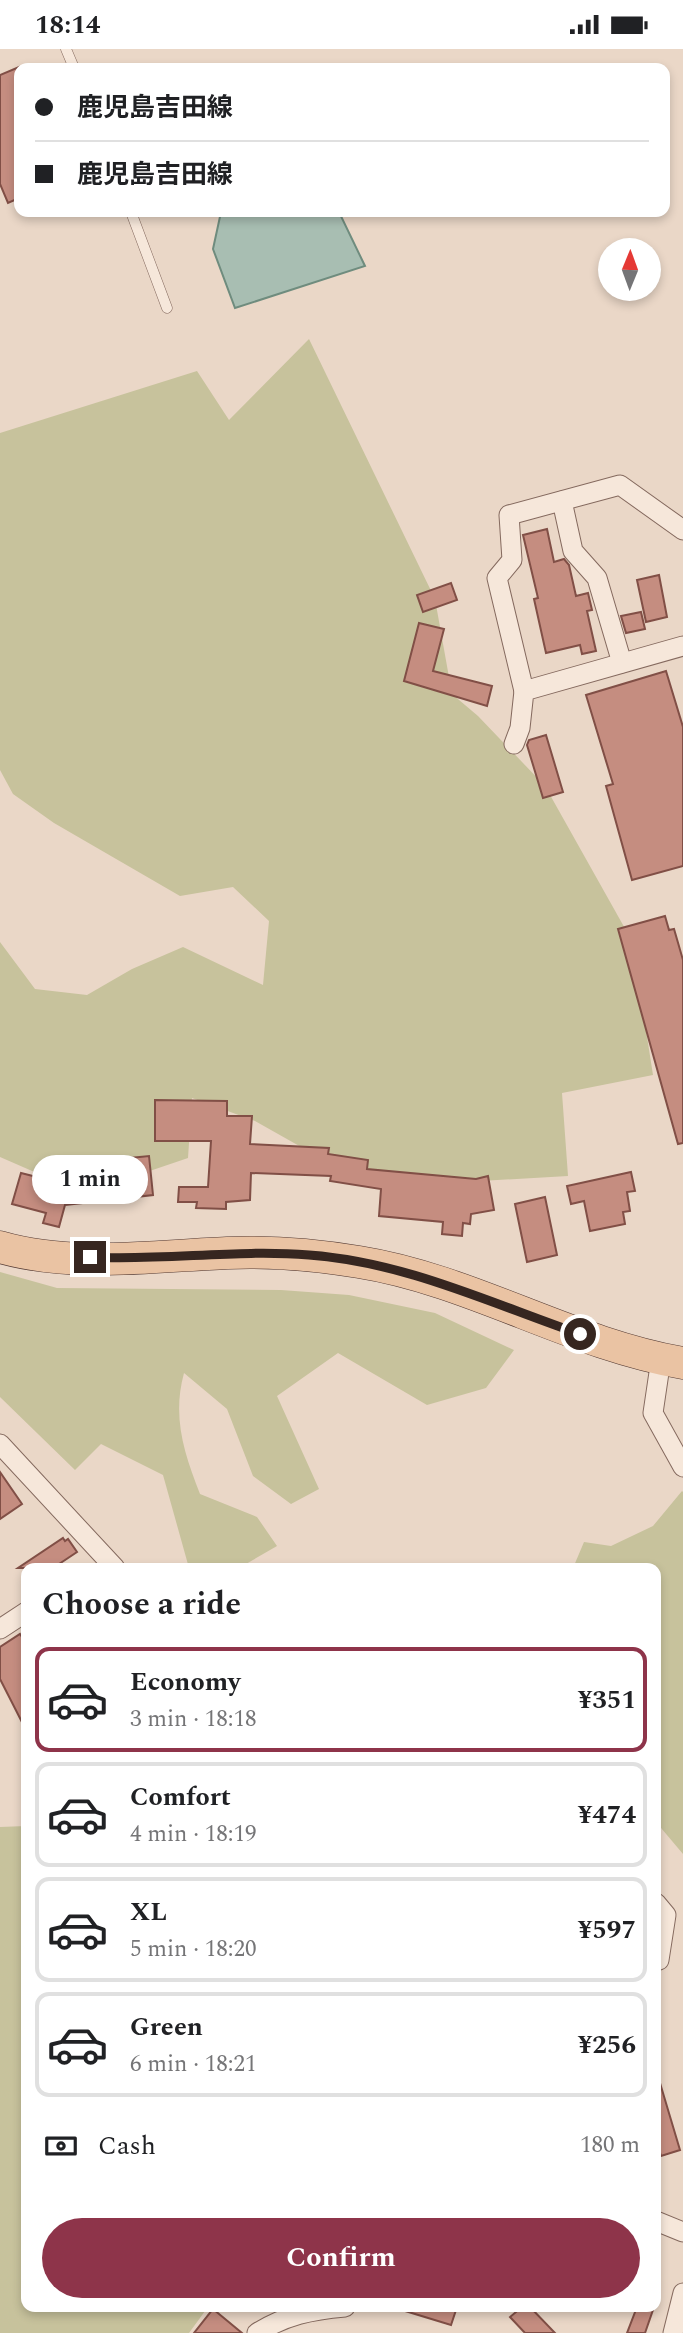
<!DOCTYPE html>
<meta charset="utf-8">
<style>
body{margin:0;font-family:Spectral,"Noto Sans JP",serif;background:#f6f6f6;color:#202124;height:100vh;display:flex;flex-direction:column;font-size:26px;white-space:nowrap}
*{box-sizing:border-box;margin:0}
p{font-size:23px;color:#757577}
.icon{flex:none;width:38px;height:38px;fill:none;stroke:currentColor;stroke-width:2;stroke-linecap:round;stroke-linejoin:round}
.map{position:relative;flex:1;overflow:hidden}
.drawer{position:absolute;left:21px;top:1514px;width:640px;height:749px;display:flex;flex-direction:column;background:#fff;border-radius:14px;box-shadow:0 4px 10px #0003}
.drawer>*{flex:none}
.hud{position:absolute;left:14px;top:14px;width:656px;height:154px;border-radius:14px;box-shadow:0 4px 10px #0003;display:grid;align-content:center;height:154px;padding:0 21px;background:#fff}
.needle{width:46px;rotate:1deg}
.buttons{position:absolute;left:598px;top:189px;display:grid;gap:14px}
.buttons a{display:grid;place-items:center;width:63px;height:63px;border-radius:50%;background:#fff;box-shadow:0 4px 10px #0003;font-size:35px}
.end{position:absolute;width:32px;height:32px;margin:-16px;border:9px solid #362620;background:#fff;box-shadow:0 0 0 4px #fff}
.from{border-radius:50%}
.bubble{position:absolute;height:49px;border-radius:24px;background:#fff;box-shadow:0 4px 10px #0003;font-size:23px;font-weight:700;line-height:49px;text-align:center}
.hud b{display:flex;align-items:center;gap:24px;height:66px;font-size:26px}
.hud b+b{border-top:2px solid #e0e0e0}
.hud i{width:18px;height:18px;background:#202124}
ul{padding:0;list-style:none}
li{display:flex;align-items:center;gap:21px;height:105px;margin:0 14px 10px;padding:0 7px;border:4px solid #e0e0e0;border-radius:14px}
li div{flex:1}
li b{display:block;font-size:26px}
li em{font-style:normal;font-weight:700}
li.active{border-color:#8e344a}
li>.icon{width:63px;height:63px;stroke-width:1.5}
h2{padding:0 21px;font-size:32px;line-height:84px}
.pay{display:flex;align-items:center;gap:18px;height:77px;padding:0 21px;font-size:26px}
.pay p{margin-inline-start:auto}
.cta{display:flex;gap:14px;margin-top:auto;padding:14px 21px}
.cta a{flex:1;height:80px;border-radius:42px;background:#8e344a;color:#fff;font-size:28px;font-weight:700;line-height:80px;text-align:center}
.status{display:flex;justify-content:space-between;align-items:center;height:49px;padding:0 35px;background:#fff;direction:ltr}
.status svg{height:19px;fill:currentColor}
.map>svg:first-child{display:block}
</style>
<div class="status"><b>18:14</b><svg viewBox="0 0 49 12"><path d="M0 12V9h3v3zM5 12V6h3v6zM10 12V3h3v9zM15 12V0h3v12zM26 1h20v11H26zM47 4h2v5h-2z"/></svg></div>
<div class="map">
<svg width="683" height="2284" viewBox="0 0 683 2284">
<rect width="100%" height="100%" fill="#ead7c7"/>
<g fill="#c7c29c">
<path d="M309,290L435,550L452,645L478,667L545,737L632,892L653,1026L562,1044L568,1127L412,1136L333,1116L255,1072L192,1049L188,1109L135,1127L39,1125L0,1108V893L35,940L87,946L132,920L183,898L263,936L269,872L233,838L180,847L54,774L13,745L0,721V384L197,322L229,371Z"/>
<path d="M0,1223L57,1239L281,1241L349,1246L435,1264L514,1301L486,1339L427,1356L338,1304L277,1347L319,1440L291,1455L253,1427L227,1360L184,1324C172,1368 184,1404 200,1445L257,1468L277,1497L239,1519H189L163,1426L101,1395L75,1421L0,1348Z"/>
<path d="M682,1442L683,1443V1805L656,1773V1519H573L584,1493L611,1497L653,1477Z"/>
<path d="M26,1777V2258H208L189,2284H0V1778Z"/>
</g>
<path fill="#a8beb2" stroke="#6f8c7e" stroke-width="2" d="M221,163H339L365,217L235,259L213,200Z"/>
<g fill="#c58d80" stroke="#814f46" stroke-width="2">
<path d="M19,18V149L8,154L0,135V26Z"/>
<path d="M547,480L554,513L564,510L569,516L576,547L588,544L592,561L587,562L596,602L582,605L580,596L546,604L534,550L538,549L523,486Z"/>
<path d="M659,526L667,568L646,573L637,531Z"/>
<path d="M451,534L457,551L423,563L417,546Z"/>
<path d="M641,563L645,580L626,584L621,567Z"/>
<path d="M419,574L444,580L433,622L492,637L487,657L404,632Z"/>
<path d="M666,622L683,678V817L632,831L606,737L613,735L586,646Z"/>
<path d="M546,686L563,743L543,749L527,696L529,691Z"/>
<path d="M665,867L669,881L674,880L683,911V1094L678,1095L618,880Z"/>
<path d="M155,1051L227,1052V1067H252L250,1095L329,1099L328,1105L368,1111L367,1120L476,1130L488,1127L494,1161L471,1165L470,1175L463,1174L462,1187L442,1185L443,1173L379,1167L381,1140L330,1132L331,1127L251,1124L250,1151L226,1153V1160L196,1159L197,1153H178L179,1138H208L211,1092H155Z"/>
<path d="M149,1107L153,1146L65,1156L59,1178L43,1174L46,1164L12,1155L21,1124L72,1137L71,1123L131,1117L130,1109Z"/>
<path d="M631,1123L635,1142L627,1143L630,1162L623,1163L625,1175L590,1182L584,1152L571,1155L567,1137Z"/>
<path d="M545,1148L557,1206L527,1213L515,1155Z"/>
<path d="M0,1423L22,1455L0,1470Z"/>
<path d="M63,1489L65,1492L68,1490L77,1503L53,1519H18Z"/>
<path d="M20,1585L26,1594V1681L0,1630V1598Z"/>
<path d="M660,2034L680,2101L661,2107L656,2090V2035Z"/>
<path d="M403,2258H457L451,2276L402,2261Z"/>
<path d="M522,2258H530L555,2284H525L510,2268Z"/>
<path d="M637,2258H654L645,2284H627Z"/>
<path d="M213,2260L242,2284H194Z"/>
</g>
<g fill="none" stroke-linecap="round" stroke-linejoin="round">
<g stroke="#84695e" stroke-width="11">
<g id="service">
<path d="M66,0L74,19"/>
<path d="M131,163L167,259"/>
</g>
</g>
<g stroke="#84695e" stroke-width="21">
<g id="minor">
<path d="M562,452L573,502L597,529L622,614"/>
<path d="M524,642L497,529L512,511L509,466L620,436L683,481"/>
<path d="M514,695L520,679L524,642L683,597"/>
<path d="M661,1310L653,1364L683,1418"/>
<path d="M0,1395L115,1519"/>
<path d="M0,1580L26,1563"/>
<path d="M656,1854L666,1866L659,1911L656,1912"/>
<path d="M656,2172L683,2183"/>
<path d="M257,2284C286,2266 311,2261 345,2258"/>
<path d="M673,2284L683,2244"/>
</g>
</g>
<g stroke="#533932" stroke-width="33">
<path id="primary" d="M0,1198C72,1219 154,1207 227,1204C272,1202 316,1206 359,1213C472,1231 571,1295 683,1314"/>
</g>
<use href="#service" stroke="#f6e7da" stroke-width="10"/>
<use href="#minor" stroke="#f6e7da" stroke-width="19"/>
<use href="#primary" stroke="#eac3a3" stroke-width="32"/>
</g>
<g fill="none" stroke-linecap="round" stroke-linejoin="round">
<path stroke="#362620" stroke-width="9" d="M90,1208C163,1212 236,1200 309,1206C405,1213 490,1254 580,1285"/>
</g>
</svg>
<div class="buttons">
<a><svg class="needle" viewBox="-14 -14 28 28"><path d="M0-13l5 13h-10z" fill="#e53935"/><path d="M0 13l5-13h-10z" fill="#757577"/></svg></a>
</div>
<i class="end from" style="left:580px;top:1285px"></i>
<i class="end" style="left:90px;top:1208px"></i>
<div class="bubble" style="left:32px;top:1106px;width:116px">1 min</div>
<div class="hud">
<b><i class="from"></i>鹿児島吉田線</b>
<b><i></i>鹿児島吉田線</b>
</div>
<section class="drawer">
<h2>Choose a ride</h2>
<ul>
<li class="active"><svg class="icon" aria-label="car" viewBox="0 0 24 24"><path d="M5 17H2v-5l4-1 3-4h7l3 4 3 1v5h-3M9 17h6M6 11h13"/><circle cx="7" cy="17" r="2"/><circle cx="17" cy="17" r="2"/></svg><div><b>Economy</b><p>3 min · 18:18</p></div><em>¥351</em></li>
<li><svg class="icon" aria-label="car" viewBox="0 0 24 24"><path d="M5 17H2v-5l4-1 3-4h7l3 4 3 1v5h-3M9 17h6M6 11h13"/><circle cx="7" cy="17" r="2"/><circle cx="17" cy="17" r="2"/></svg><div><b>Comfort</b><p>4 min · 18:19</p></div><em>¥474</em></li>
<li><svg class="icon" aria-label="car" viewBox="0 0 24 24"><path d="M5 17H2v-5l4-1 3-4h7l3 4 3 1v5h-3M9 17h6M6 11h13"/><circle cx="7" cy="17" r="2"/><circle cx="17" cy="17" r="2"/></svg><div><b>XL</b><p>5 min · 18:20</p></div><em>¥597</em></li>
<li><svg class="icon" aria-label="car" viewBox="0 0 24 24"><path d="M5 17H2v-5l4-1 3-4h7l3 4 3 1v5h-3M9 17h6M6 11h13"/><circle cx="7" cy="17" r="2"/><circle cx="17" cy="17" r="2"/></svg><div><b>Green</b><p>6 min · 18:21</p></div><em>¥256</em></li>
</ul>
<div class="pay"><svg class="icon" aria-label="cash" viewBox="0 0 24 24"><path d="M3 7h18v10H3z"/><circle cx="12" cy="12" r="2"/></svg>Cash<p>180 m</p></div>
<div class="cta"><a>Confirm</a></div>
</section>
</div>
